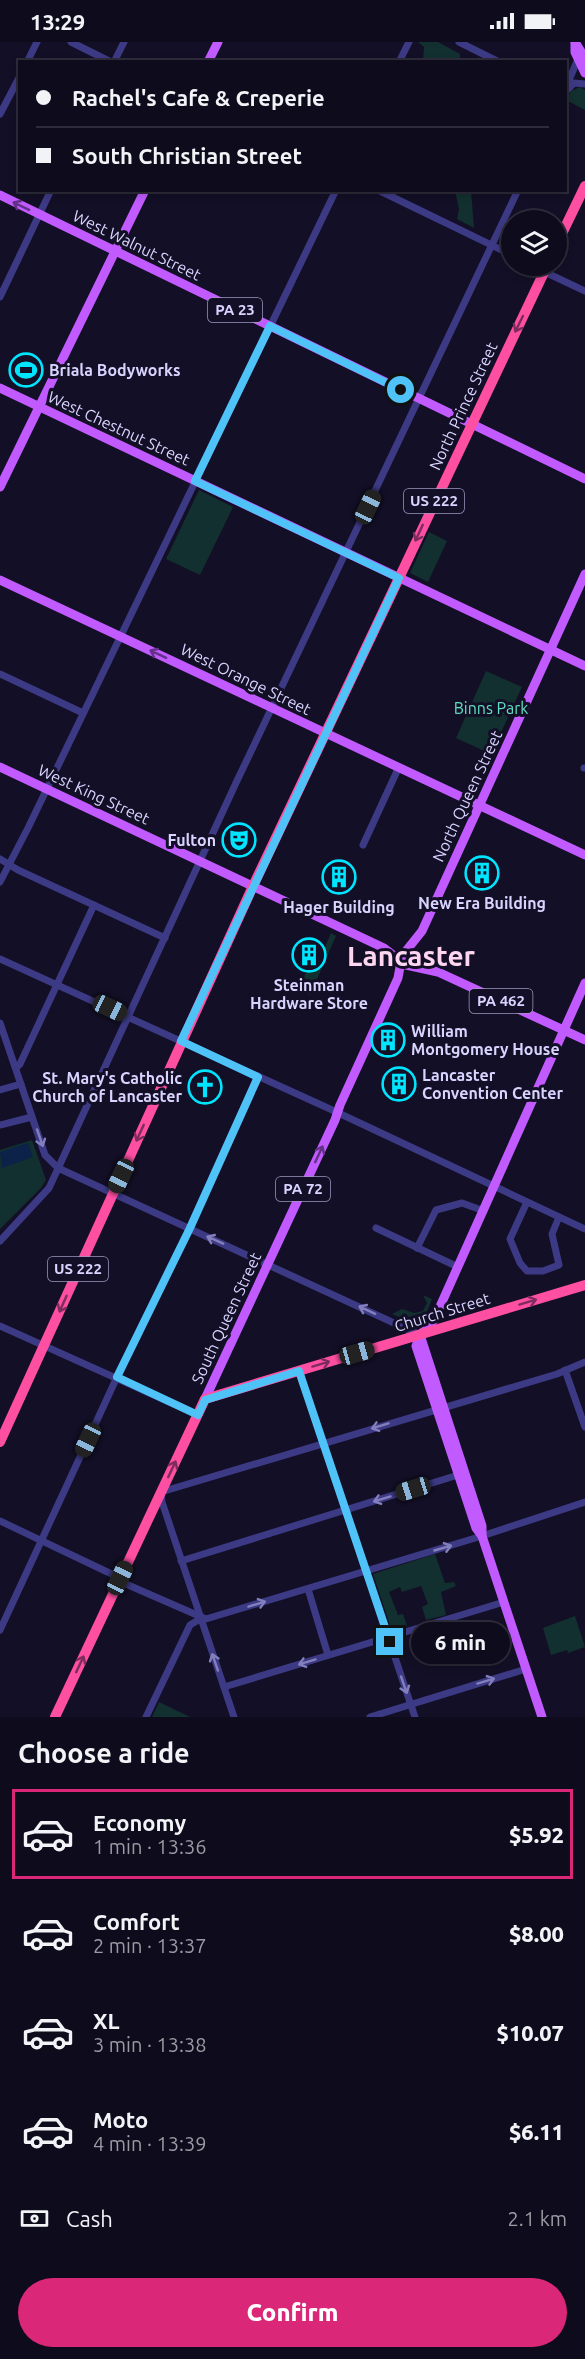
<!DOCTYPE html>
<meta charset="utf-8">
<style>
body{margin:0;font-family:Ubuntu,sans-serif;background:#1c1929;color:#f1f3f6;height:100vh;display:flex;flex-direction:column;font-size:22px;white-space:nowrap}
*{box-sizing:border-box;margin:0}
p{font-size:20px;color:#9b9ba3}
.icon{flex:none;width:33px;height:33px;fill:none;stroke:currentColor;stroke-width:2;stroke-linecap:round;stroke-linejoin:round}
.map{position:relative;height:1675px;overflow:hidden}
.details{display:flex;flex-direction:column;background:#0e0b1c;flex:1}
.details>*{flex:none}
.guide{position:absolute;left:18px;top:18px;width:549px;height:132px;border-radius:0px;box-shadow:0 3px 9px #0003,0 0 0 2px #2e2b3b;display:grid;align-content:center;height:132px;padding:0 18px;background:#0e0b1c}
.tools{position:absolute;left:501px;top:168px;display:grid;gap:12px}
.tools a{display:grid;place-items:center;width:66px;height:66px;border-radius:50%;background:#0e0b1c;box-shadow:0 3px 9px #0003,0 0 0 2px #2e2b3b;font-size:30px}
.end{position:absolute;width:27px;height:27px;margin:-14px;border:8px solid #4fc3f7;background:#111;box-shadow:0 0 0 3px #111}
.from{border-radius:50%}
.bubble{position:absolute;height:42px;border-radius:21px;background:#0e0b1c;box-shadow:0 3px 9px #0003,0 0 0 2px #2e2b3b;font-size:20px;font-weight:800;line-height:42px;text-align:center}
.car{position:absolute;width:18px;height:36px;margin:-18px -9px;border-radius:8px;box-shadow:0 0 4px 2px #0007;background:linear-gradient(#222 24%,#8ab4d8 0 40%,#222 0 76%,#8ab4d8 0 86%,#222 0)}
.guide b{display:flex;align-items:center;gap:21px;height:57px;font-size:22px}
.guide b+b{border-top:2px solid #2e2b3b}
.guide i{width:15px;height:15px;background:#f1f3f6}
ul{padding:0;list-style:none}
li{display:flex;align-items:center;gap:18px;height:90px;margin:0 12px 9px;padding:0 6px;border:3px solid transparent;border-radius:0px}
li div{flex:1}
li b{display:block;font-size:22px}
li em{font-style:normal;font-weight:800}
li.selected{border-color:#db2777}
li>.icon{width:54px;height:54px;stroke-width:1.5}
h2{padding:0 18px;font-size:27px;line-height:72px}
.pay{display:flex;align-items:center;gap:15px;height:66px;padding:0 18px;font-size:22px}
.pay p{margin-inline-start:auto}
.cta{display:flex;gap:12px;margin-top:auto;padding:12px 18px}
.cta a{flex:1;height:69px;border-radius:36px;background:#db2777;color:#fff;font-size:24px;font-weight:800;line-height:69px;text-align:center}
.status{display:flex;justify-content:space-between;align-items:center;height:42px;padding:0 30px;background:#0e0b1c;direction:ltr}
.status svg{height:16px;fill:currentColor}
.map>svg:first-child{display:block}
</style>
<div class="status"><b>13:29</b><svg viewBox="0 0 49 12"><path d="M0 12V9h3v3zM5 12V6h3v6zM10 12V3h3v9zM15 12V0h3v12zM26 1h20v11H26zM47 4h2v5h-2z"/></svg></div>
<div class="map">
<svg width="585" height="1675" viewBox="0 0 585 1675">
<rect width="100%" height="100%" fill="#130f26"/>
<g fill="#12302f">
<path d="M418,0H438L460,12V19H423L424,5Z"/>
<path d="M580,45L585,48V68L566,58L571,49Z"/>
<path d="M455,149H471L474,186L457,177L459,167Z"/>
<path d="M199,448L233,465L200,533L166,517Z"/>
<path d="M429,490L447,499L428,540L410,531Z"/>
<path d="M486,629L522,645L491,712L456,696Z"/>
<path d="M331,891L336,894L310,953L298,948L313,915L320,917Z"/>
<path d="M32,1098L46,1138L41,1146L0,1187V1108Z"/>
<path d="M423,1253L432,1257L424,1277L412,1281L392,1272L402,1267L414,1271L423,1269L427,1261Z"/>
<path d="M435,1512L445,1541L454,1540L456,1544L441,1550L446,1573L426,1578L422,1565L428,1562L421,1544L402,1550L400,1545L389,1550L398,1573L403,1572L407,1584L392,1589L373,1532Z"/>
<path d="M575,1574L585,1605L568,1611L567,1608L551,1613L543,1586Z"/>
<path d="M159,1660L190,1675H152Z"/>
</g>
<path fill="#0c2248" d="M28,1101L33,1115L2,1126L0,1110Z"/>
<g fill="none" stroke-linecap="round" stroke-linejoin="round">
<g stroke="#3d3a85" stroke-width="7">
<path d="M71,0L111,20"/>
<path d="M459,0L499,20"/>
<path d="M27,20L37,0"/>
<path d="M114,20L124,0"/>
<path d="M399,20L409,0"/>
<path d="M566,45L578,17"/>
<path d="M566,49L574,41L585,42"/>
<path d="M0,72L20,34"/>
<path d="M378,148L512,213"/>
<path d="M532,224L585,249"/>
<path d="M0,255L51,148"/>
<path d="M0,632L83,671"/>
<path d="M584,726H585"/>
<path d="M363,803L398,727"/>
<path d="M0,817L18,828L165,896"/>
<path d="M0,840L28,786L336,148"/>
<path d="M0,917L330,1067L585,1187"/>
<path d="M0,981L45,1113L58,1126L420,1293"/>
<path d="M16,1026L20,1022L94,863"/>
<path d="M0,1048L21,1042"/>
<path d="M0,1083L32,1075"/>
<path d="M527,1160L510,1197L520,1221L527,1229H543L559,1223L552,1192L559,1175"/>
<path d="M376,1186L458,1225"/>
<path d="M0,1199L49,1146L235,743L518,148"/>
<path d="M417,1206L436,1168L462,1161L484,1169"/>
<path d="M0,1284L198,1373"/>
<path d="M565,1328L585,1385"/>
<path d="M299,1329L415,1675"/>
<path d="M0,1479L120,1536"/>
<path d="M181,1519L458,1433"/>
<path d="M119,1539L206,1577L482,1494L585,1460"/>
<path d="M308,1547L328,1613"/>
<path d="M0,1588L117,1335L190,1186L258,1034"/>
<path d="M224,1645L504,1560"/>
<path d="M146,1675L190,1583L200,1577"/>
<path d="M234,1675L162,1460L161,1450L557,1332L585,1320"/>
<path d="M370,1675L526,1627"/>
</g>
<g stroke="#c25bff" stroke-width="9">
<path d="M575,0L585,16"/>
<path d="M575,1V10L585,31"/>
<path d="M208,20L218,0"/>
<path d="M0,153L585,437"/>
<path d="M0,346L585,624"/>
<path d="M0,445L145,148"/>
<path d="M0,538L585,813"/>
<path d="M0,725L384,906L406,923L438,930L585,998"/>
<path d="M420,1293L482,1484V1494"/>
<path d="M205,1357L335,1078L340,1063L398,936L402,914L422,889L585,532"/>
<path d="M542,1675L482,1494L476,1486L416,1304L420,1293L434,1278L585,941"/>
</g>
<g stroke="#ff4fa3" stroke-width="10">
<path d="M556,204L585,144"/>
<path d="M0,1400L253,844L547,224"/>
<path d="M55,1675L205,1357L585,1243"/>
</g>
</g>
<defs><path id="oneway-shaft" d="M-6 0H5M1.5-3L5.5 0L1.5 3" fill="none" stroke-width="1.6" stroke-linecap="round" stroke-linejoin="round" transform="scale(1.5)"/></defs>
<g stroke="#623188">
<use href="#oneway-shaft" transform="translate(21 164) rotate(-154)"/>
<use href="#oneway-shaft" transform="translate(158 612) rotate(-155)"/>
<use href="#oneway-shaft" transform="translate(319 1112) rotate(-65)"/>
</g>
<g stroke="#7d2c5e">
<use href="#oneway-shaft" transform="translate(519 282) rotate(116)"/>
<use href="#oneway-shaft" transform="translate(419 491) rotate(115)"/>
<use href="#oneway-shaft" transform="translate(140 1091) rotate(115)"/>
<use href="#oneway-shaft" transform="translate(528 1260) rotate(-17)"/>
<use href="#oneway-shaft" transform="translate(63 1262) rotate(114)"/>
<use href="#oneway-shaft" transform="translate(321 1322) rotate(-17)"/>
<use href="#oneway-shaft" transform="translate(172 1427) rotate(-65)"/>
<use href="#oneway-shaft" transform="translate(80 1622) rotate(-65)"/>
</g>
<g stroke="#837fbc">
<use href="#oneway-shaft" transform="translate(40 1096) rotate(71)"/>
<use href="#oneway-shaft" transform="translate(215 1198) rotate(-156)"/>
<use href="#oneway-shaft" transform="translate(367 1268) rotate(-155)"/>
<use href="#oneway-shaft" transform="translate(380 1384) rotate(163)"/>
<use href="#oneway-shaft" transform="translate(382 1457) rotate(163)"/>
<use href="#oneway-shaft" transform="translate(443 1506) rotate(-16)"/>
<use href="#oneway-shaft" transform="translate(257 1562) rotate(-17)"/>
<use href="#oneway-shaft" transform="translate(215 1620) rotate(-109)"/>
<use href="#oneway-shaft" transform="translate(307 1620) rotate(163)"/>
<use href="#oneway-shaft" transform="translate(486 1639) rotate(-17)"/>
<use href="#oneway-shaft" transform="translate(404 1643) rotate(71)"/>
</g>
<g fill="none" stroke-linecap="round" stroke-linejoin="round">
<path stroke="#4fc3f7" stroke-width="8" d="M390,1600L299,1329L205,1358L198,1373L117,1335L190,1186L258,1035L181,999L399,536L195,439L270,284L401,348"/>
</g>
<defs>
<g id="stadium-ring" transform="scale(1.725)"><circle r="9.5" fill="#130f26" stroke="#00e5ff" stroke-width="1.5"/><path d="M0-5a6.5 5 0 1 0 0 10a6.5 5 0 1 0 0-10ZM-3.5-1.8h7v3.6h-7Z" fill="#00e5ff"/></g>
<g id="theatre-ring" transform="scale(1.725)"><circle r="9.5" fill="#130f26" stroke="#00e5ff" stroke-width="1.5"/><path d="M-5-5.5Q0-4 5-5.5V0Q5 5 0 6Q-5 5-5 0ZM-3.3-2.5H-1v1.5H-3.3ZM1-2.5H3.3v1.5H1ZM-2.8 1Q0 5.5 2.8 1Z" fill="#00e5ff"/></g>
<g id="building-ring" transform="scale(1.725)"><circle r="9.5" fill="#130f26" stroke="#00e5ff" stroke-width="1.5"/><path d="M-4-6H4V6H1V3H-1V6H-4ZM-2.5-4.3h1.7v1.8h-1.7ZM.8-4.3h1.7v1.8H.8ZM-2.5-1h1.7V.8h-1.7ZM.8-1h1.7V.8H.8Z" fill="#00e5ff"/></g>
<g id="church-ring" transform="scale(1.725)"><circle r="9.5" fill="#130f26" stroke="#00e5ff" stroke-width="1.5"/><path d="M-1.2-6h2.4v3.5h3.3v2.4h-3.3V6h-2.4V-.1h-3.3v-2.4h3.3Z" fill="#00e5ff"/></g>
</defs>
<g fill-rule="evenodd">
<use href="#stadium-ring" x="26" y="328"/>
<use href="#theatre-ring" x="239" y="798"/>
<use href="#building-ring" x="482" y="831"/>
<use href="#building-ring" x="339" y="835"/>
<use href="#building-ring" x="309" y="913"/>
<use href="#building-ring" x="388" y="998"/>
<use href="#building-ring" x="399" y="1042"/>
<use href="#church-ring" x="205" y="1045"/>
</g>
<g text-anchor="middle" stroke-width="6" stroke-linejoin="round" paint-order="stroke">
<g fill="#130f26" stroke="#9e99be" stroke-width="1.5">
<rect x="208" y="256" width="54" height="24" rx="4.5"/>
<rect x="404" y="447" width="60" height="24" rx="4.5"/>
<rect x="469.5" y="947" width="63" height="24" rx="4.5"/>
<rect x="276" y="1135" width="54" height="24" rx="4.5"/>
<rect x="48" y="1215" width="60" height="24" rx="4.5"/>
</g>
<g font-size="15" font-weight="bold" fill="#d9d4ff">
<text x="235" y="273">PA 23</text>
<text x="434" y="464">US 222</text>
<text x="501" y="964">PA 462</text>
<text x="303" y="1152">PA 72</text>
<text x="78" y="1232">US 222</text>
</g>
<g font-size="16" fill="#d9d4ff" stroke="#130f26">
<text transform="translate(137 203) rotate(26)" y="6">West Walnut Street</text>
<text transform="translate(463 364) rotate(-65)" y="6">North Prince Street</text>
<text transform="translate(119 386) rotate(25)" y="6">West Chestnut Street</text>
<text transform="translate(246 637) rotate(26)" y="6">West Orange Street</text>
<text transform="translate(94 752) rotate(25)" y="6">West King Street</text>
<text transform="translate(467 754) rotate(-65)" y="6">North Queen Street</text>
<text transform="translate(442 1270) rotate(-17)" y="6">Church Street</text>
<text transform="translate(226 1276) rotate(-65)" y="6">South Queen Street</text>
</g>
<g font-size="16" font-weight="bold" fill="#d9d4ff" stroke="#130f26" text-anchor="start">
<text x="49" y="334">Briala Bodyworks</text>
<text x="216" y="804" text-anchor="end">Fulton</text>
<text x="482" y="867" text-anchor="middle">New Era Building</text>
<text x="339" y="871" text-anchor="middle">Hager Building</text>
<text x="309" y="949" text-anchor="middle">Steinman<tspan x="309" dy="18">Hardware Store</tspan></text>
<text x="411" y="995">William<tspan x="411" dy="18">Montgomery House</tspan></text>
<text x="422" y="1039">Lancaster<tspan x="422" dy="18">Convention Center</tspan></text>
<text x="182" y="1042" text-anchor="end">St. Mary's Catholic<tspan x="182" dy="18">Church of Lancaster</tspan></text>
</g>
<g font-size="16" fill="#5fe0c0" stroke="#130f26">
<text x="491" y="672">Binns Park</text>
</g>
<g font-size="28" font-weight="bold" fill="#ffd6f0" stroke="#130f26">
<text x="411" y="924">Lancaster</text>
</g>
</g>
</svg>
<div class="tools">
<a><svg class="icon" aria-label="layers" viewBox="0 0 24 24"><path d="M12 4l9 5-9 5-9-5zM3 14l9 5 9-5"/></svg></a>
</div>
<i class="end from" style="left:401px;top:348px"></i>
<i class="end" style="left:390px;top:1600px"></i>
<div class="bubble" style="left:411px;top:1580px;width:99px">6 min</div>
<i class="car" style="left:368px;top:465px;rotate:25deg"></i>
<i class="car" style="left:110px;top:966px;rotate:115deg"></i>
<i class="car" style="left:121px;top:1134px;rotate:205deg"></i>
<i class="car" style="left:357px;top:1311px;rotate:74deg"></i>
<i class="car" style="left:88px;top:1398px;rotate:205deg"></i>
<i class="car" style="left:413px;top:1447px;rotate:253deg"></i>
<i class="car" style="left:120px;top:1536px;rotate:25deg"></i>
<div class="guide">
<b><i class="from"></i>Rachel's Cafe &amp; Creperie</b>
<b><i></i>South Christian Street</b>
</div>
</div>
<section class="details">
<h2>Choose a ride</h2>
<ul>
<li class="selected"><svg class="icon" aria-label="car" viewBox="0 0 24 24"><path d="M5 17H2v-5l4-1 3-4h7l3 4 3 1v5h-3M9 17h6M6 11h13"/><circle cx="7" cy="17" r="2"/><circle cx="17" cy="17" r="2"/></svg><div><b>Economy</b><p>1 min · 13:36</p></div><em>$5.92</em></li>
<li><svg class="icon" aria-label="car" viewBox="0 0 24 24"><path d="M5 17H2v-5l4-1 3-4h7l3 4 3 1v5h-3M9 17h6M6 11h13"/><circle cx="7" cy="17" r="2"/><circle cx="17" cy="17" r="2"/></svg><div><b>Comfort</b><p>2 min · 13:37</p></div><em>$8.00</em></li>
<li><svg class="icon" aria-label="car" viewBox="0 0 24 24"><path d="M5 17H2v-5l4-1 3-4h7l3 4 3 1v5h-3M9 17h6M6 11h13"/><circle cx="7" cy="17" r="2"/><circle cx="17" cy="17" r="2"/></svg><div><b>XL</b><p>3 min · 13:38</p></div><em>$10.07</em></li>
<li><svg class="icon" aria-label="car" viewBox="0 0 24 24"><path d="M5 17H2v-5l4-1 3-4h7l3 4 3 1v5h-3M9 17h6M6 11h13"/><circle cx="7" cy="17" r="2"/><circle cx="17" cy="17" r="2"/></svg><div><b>Moto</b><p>4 min · 13:39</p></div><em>$6.11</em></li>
</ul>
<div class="pay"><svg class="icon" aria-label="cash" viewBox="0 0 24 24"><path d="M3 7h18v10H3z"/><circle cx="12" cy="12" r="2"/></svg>Cash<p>2.1 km</p></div>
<div class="cta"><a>Confirm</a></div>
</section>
